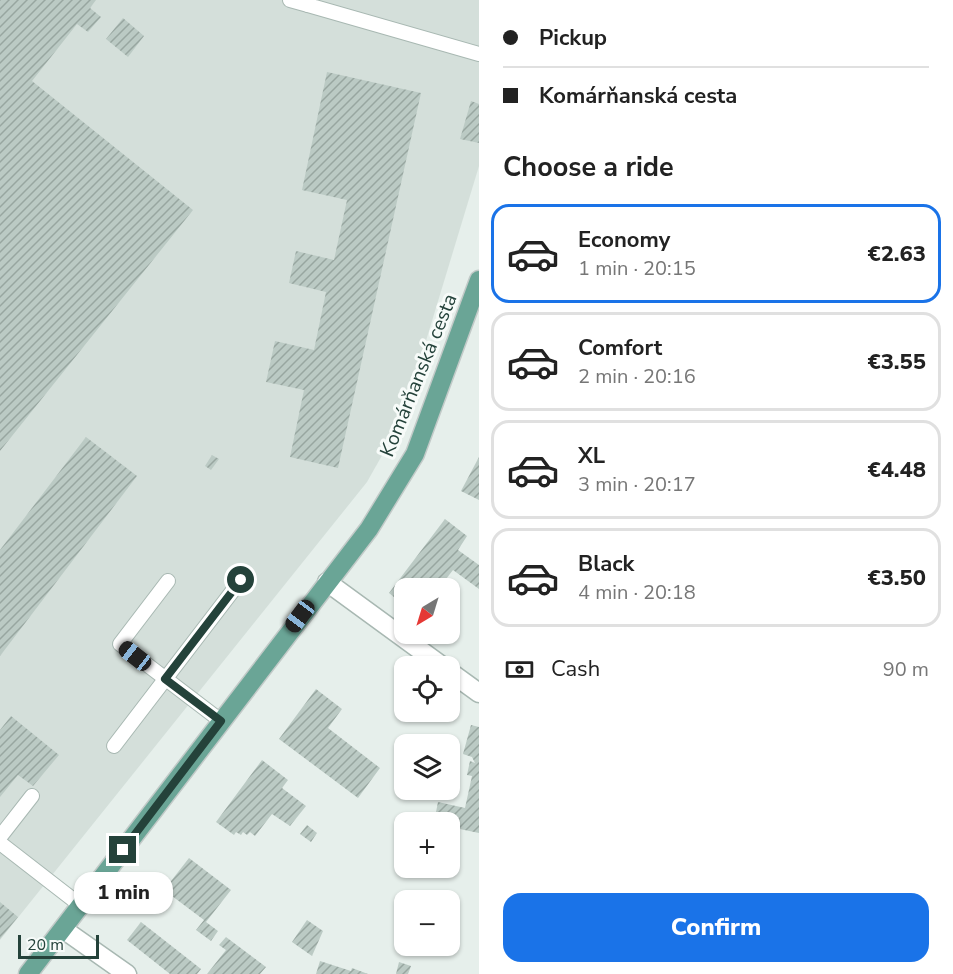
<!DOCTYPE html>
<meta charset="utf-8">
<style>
body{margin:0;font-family:"Nunito Sans",sans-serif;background:#f2f2f2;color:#222;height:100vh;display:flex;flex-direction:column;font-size:22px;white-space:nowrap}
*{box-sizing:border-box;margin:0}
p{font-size:20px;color:#767676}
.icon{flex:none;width:33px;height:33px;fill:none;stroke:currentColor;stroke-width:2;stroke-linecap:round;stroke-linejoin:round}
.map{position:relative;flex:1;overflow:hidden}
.drawer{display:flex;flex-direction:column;background:#fff;width:474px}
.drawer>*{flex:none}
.top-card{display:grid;align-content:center;height:132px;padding:0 24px;background:#fff}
.needle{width:39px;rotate:218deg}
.buttons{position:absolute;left:394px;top:578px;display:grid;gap:12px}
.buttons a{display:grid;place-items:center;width:66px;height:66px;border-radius:12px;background:#fff;box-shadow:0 2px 4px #0004;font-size:30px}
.scale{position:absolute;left:18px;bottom:15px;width:81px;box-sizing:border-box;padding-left:6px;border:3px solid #24423a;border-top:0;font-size:16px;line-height:21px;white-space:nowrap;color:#24423a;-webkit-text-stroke:4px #f7fbf9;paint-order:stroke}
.end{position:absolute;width:27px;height:27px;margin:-14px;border:8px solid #24423a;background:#fff;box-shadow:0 0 0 3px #fff}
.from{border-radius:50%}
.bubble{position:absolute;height:42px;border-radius:18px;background:#fff;box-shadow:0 2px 4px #0004;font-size:20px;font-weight:800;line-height:42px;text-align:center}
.car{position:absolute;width:18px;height:36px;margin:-18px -9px;border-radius:8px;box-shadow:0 0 4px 2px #0007;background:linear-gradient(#222 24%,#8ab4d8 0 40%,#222 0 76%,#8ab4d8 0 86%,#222 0)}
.top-card b{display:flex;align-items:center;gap:21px;height:57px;font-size:22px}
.top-card b+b{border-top:2px solid #e0e0e0}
.top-card i{width:15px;height:15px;background:#222}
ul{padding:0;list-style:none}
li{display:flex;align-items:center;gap:18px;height:99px;margin:0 12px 9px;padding:0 12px;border:3px solid #e0e0e0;border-radius:18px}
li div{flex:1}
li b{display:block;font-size:22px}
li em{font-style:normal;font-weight:800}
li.current{border-color:#1a73e8}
li>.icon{width:54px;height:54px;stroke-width:1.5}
h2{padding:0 24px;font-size:27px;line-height:72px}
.pay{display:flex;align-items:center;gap:15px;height:66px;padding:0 24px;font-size:22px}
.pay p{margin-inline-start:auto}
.button{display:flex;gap:12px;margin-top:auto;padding:12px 24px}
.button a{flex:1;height:69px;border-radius:18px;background:#1a73e8;color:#fff;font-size:24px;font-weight:800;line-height:69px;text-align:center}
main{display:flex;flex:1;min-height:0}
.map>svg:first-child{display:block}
</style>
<main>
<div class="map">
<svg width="479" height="974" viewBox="0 0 479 974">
<defs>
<pattern id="building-hatch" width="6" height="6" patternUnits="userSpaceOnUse" patternTransform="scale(1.5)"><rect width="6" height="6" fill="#bbcac4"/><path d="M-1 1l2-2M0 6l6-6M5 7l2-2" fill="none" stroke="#98a6a0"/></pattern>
</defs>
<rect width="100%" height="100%" fill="#e6efeb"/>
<path fill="#d4dfda" d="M0,0H479V166L402,420L367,482L0,940Z"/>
<g fill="url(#building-hatch)">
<path d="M0,0H96L90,8L101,17L88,32L77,24L32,81L193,210L0,451Z"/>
<path d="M123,18L144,36L128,57L106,39Z"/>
<path d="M327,72L421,93L338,468L290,457L304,390L266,382L275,341L314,350L326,292L289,283L296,251L334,260L347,200L302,190Z"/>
<path d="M471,101L479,104V143L460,139Z"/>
<path d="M86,437L137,476L0,656V550Z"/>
<path d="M212,455L219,459L211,470L205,466Z"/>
<path d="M479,457V500L461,491Z"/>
<path d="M445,519L467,536L458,550L479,565V589L453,570L439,588H405V606L389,593Z"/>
<path d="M316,689L342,709L328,728L380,768L358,798L279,739Z"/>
<path d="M11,716L59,755L33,786L18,775L0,797V730Z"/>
<path d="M471,725L479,727V833L450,827V822H434L438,802L465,808L472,776L467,775L470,761L475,763L472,757L463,754Z"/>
<path d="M262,760L288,780L282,788L306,806L290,826L272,814L255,836L250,832L247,835L243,832L241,835L236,832L234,835L216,822Z"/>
<path d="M307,825L317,833L311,842L300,834Z"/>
<path d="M189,858L231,890L206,922L218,931L211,941L196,930L204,920L164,890Z"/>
<path d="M0,902L18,917L0,939Z"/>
<path d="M307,920L323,931L312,956L292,942Z"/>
<path d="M141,922L201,969L197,974H170L127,940Z"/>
<path d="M226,937L266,967L260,974H207L226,950L219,945Z"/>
<path d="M320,961L351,971L352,968L368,974H316Z"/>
<path d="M399,962L411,966L408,974H396Z"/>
</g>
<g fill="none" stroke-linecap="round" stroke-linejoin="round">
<g stroke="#a8b8b2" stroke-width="16">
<g id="lane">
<path d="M290,0L308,5"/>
<path d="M309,0L308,5L479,54"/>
<path d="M168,581L120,644L221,721"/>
<path d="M114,746L241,580"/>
<path d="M0,837L32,796"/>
<path d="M0,843L80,905"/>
</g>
</g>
<g stroke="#a8b8b2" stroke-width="21">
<g id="street">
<path d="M327,582L442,666"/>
<path d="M450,672L479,693"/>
<path d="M63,929L127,974"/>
</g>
</g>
<g stroke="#c2cac8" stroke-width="21">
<path id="primary" d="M28,974L369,529L415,454L479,280"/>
</g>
<use href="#lane" stroke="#fff" stroke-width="14"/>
<use href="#street" stroke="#fff" stroke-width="18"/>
<use href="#primary" stroke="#6aa596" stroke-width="18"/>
</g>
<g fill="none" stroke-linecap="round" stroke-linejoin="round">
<path stroke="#24423a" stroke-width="8" d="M123,850L221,721L165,679L241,580"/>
</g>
<g text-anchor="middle" stroke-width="6" stroke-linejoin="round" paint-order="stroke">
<g font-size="20" fill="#24423a" stroke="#f7fbf9">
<text transform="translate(418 375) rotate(-68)" y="7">Komárňanská cesta</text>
</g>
</g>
</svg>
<div class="buttons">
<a><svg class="needle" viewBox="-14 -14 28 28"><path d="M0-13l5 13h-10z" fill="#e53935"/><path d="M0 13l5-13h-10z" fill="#767676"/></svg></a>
<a><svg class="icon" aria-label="locate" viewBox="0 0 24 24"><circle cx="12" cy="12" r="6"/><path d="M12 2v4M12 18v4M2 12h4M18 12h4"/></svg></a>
<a><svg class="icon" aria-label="layers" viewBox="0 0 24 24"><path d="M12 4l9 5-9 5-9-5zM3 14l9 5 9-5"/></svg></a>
<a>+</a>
<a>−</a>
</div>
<div class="scale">20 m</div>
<i class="end from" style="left:241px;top:580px"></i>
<i class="end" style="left:123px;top:850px"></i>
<div class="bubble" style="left:74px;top:872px;width:99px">1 min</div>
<i class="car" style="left:300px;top:616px;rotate:217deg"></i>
<i class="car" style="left:135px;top:656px;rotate:308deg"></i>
</div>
<section class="drawer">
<div class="top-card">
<b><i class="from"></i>Pickup</b>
<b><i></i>Komárňanská cesta</b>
</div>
<h2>Choose a ride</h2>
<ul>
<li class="current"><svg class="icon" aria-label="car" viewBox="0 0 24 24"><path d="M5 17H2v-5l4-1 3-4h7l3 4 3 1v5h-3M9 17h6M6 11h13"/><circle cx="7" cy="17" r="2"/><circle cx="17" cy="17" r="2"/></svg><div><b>Economy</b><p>1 min · 20:15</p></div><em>€2.63</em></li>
<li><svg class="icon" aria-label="car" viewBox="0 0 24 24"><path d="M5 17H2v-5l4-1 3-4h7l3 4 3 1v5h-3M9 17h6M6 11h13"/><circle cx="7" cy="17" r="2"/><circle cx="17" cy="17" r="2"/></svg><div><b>Comfort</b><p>2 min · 20:16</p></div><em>€3.55</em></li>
<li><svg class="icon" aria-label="car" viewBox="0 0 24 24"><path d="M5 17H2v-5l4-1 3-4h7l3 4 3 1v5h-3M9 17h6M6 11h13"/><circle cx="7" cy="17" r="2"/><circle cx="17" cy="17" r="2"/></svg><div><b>XL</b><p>3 min · 20:17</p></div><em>€4.48</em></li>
<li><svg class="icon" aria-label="car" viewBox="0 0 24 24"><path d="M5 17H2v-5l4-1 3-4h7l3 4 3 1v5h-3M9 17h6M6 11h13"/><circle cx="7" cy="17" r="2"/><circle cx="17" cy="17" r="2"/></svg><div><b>Black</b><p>4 min · 20:18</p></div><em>€3.50</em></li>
</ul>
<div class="pay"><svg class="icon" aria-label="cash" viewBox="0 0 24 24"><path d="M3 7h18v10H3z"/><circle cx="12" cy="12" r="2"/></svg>Cash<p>90 m</p></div>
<div class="button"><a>Confirm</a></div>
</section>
</main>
